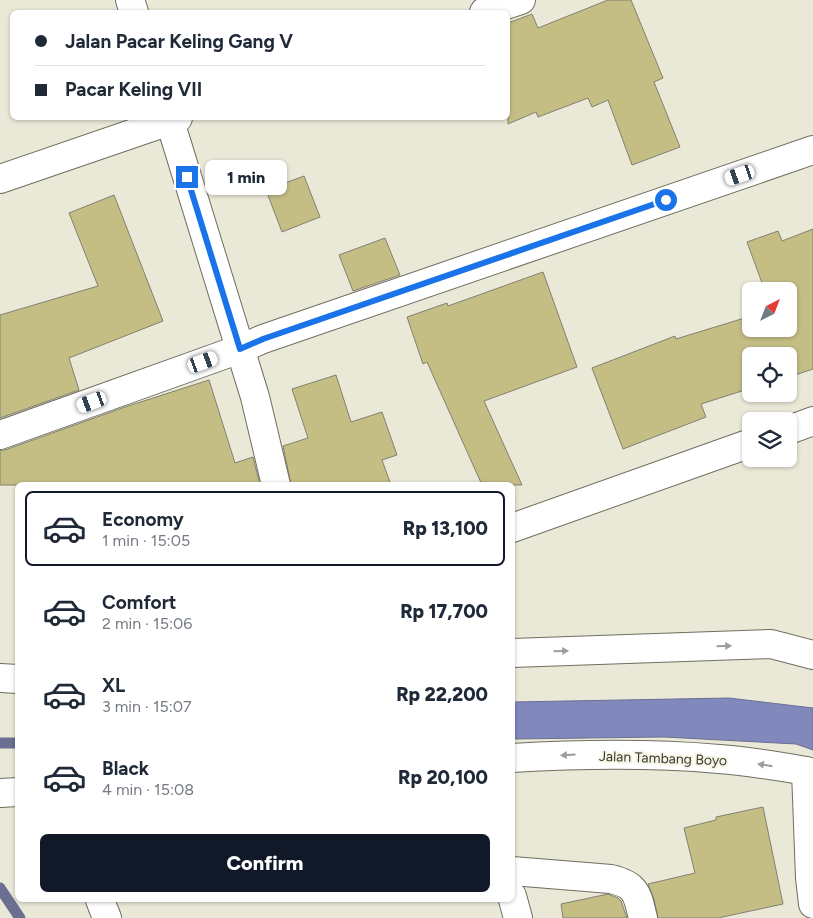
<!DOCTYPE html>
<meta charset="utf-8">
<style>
body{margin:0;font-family:Figtree,sans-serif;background:#f6f6f7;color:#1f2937;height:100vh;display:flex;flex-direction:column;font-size:19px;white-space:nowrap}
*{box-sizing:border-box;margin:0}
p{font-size:16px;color:#747a83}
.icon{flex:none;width:28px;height:28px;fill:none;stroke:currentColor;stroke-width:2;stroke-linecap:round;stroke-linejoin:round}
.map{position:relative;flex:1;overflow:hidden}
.side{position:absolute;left:15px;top:482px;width:500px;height:420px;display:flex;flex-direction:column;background:#fff;border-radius:8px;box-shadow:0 1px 4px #0004}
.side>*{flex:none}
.hud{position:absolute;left:10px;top:10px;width:500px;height:110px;border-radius:8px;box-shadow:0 1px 4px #0004;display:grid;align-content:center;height:110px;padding:0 25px;background:#fff}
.needle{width:32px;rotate:42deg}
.buttons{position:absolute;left:742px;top:282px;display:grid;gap:10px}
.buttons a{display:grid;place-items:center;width:55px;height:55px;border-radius:8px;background:#fff;box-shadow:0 1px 4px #0004;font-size:25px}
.end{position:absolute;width:22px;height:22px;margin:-11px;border:6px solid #1a73e8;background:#fff;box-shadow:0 0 0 2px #fff}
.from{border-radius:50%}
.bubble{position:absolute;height:35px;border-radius:8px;background:#fff;box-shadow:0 1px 4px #0004;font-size:16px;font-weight:800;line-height:35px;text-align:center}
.car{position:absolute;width:15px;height:30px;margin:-15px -8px;border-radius:6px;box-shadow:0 0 4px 1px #0007;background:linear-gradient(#fff 24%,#345 0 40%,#fff 0 76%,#345 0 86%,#fff 0)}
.hud b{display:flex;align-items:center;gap:18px;height:48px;font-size:19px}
.hud b+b{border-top:1px solid #e0e1e3}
.hud i{width:12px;height:12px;background:#1f2937}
ul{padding:9px 0 0;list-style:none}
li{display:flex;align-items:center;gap:15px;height:75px;margin:0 10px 8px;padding:0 15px;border:2px solid transparent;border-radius:8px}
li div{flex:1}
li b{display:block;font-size:19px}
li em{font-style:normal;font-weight:800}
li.active{border-color:#111827}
li>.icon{width:45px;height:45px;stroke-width:1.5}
.action{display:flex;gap:10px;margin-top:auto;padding:10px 25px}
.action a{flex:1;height:58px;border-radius:8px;background:#111827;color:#fff;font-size:20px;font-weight:800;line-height:58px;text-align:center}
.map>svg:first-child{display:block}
</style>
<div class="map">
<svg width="813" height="918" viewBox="0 0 813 918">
<rect width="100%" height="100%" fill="#eae9d8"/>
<path fill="#8188bb" stroke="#6b7092" d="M729,698L813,708V750L796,744L664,737L513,739V702Z"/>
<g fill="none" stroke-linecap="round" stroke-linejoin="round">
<g stroke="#6b7092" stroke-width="11">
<path d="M0,743H18"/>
<path d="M0,888L20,918"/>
</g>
</g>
<g fill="#c4be85" stroke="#828071">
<path d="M608,0H631L663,78L654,82L680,147L632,165L608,100L592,107L588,98L538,117L536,112L508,124V23L532,14L538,28Z"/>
<path d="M304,176L320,217L282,232L266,190Z"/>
<path d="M114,195L163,321L69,358L79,390L0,418V315L98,286L69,213Z"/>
<path d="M813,229V369L789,377V356H751V388L701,404L706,417L623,449L592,368L675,336L676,339L751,316V329H789V291H765L747,242L778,231L782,241Z"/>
<path d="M385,238L400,275L353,291L339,255Z"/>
<path d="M543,272L577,367L484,401L522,485H482L427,362L423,364L407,317L447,303L448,306Z"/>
<path d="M336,375L351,422L382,412L397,455L382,460L391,485H291L283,446L308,438L292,389Z"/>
<path d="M209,380L235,463L253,457L260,485H0V450H5L125,407Z"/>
<path d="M763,807L783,904L718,918H658L654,899L648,884L695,873L684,828L716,820V817Z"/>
<path d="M608,894L618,898L621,901L627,918H563L561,904Z"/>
</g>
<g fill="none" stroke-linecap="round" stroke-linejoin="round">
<g stroke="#6f6e5f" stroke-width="30">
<g id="minor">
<path d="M130,0L134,12"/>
<path d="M484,12L521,0"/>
<path d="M169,118L255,397L276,485"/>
<path d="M0,179L178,118"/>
<path d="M789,430L813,421"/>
<path d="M0,435L240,349L263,339L813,150"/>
<path d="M512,528L751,443"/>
<path d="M806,771L810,878L813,904"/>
<path d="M512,871L611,879C637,885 637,894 643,918"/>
<path d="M512,896L518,918"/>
</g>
</g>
<g stroke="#6f6e5f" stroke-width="30">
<g id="major">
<path d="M512,653L771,644L813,655"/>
<path d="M0,678L18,679"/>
<path d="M512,758C581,754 650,753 719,759C748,761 777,766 806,771L813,774"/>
<path d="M0,793L18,792"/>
<path d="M100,900L107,918"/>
</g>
</g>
<use href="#minor" stroke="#fff" stroke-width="28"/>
<use href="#major" stroke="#fff" stroke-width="28"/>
</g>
<defs><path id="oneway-solid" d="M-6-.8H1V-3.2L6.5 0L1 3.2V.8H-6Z" transform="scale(1.25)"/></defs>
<g fill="#9c9c98">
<use href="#oneway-solid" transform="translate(724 646) rotate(-2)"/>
<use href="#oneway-solid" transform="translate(561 651) rotate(-2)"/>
<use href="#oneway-solid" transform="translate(568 755) rotate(177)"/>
<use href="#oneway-solid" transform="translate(765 765) rotate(-171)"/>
</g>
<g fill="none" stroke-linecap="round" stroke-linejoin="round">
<path stroke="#1a73e8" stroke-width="6" d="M187,177L240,349L263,339L666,200"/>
</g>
<g text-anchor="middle" stroke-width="4" stroke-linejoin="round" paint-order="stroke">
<g font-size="14" fill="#393932" stroke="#f7f6e5">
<text transform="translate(663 758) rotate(2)" y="5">Jalan Tambang Boyo</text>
</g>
</g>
</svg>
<div class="buttons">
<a><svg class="needle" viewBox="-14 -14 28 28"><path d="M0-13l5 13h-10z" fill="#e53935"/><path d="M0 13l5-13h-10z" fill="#747a83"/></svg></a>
<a><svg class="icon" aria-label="locate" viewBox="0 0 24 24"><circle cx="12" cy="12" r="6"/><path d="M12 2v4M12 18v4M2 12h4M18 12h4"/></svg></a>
<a><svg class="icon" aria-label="layers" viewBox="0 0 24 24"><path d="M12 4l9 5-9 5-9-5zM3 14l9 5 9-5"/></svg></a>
</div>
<i class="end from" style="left:666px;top:200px"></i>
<i class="end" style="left:187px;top:177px"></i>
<div class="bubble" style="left:205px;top:160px;width:82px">1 min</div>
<i class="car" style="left:740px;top:175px;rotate:251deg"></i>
<i class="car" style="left:203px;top:362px;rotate:70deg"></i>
<i class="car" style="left:92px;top:402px;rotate:250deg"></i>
<div class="hud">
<b><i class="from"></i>Jalan Pacar Keling Gang V</b>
<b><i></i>Pacar Keling VII</b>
</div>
<section class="side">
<ul>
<li class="active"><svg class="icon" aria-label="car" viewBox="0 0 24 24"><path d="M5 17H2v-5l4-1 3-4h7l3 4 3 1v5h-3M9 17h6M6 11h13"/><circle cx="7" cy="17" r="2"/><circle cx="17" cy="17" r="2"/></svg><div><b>Economy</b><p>1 min · 15:05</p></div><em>Rp 13,100</em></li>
<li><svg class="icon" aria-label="car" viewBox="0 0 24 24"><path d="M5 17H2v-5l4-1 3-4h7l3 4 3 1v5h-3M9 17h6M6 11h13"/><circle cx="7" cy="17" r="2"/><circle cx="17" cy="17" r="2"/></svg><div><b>Comfort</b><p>2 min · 15:06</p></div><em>Rp 17,700</em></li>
<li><svg class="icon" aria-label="car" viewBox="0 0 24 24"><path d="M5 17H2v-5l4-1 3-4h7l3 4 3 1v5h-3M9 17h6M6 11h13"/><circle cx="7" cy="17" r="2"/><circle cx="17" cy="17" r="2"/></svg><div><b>XL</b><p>3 min · 15:07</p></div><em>Rp 22,200</em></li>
<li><svg class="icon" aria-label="car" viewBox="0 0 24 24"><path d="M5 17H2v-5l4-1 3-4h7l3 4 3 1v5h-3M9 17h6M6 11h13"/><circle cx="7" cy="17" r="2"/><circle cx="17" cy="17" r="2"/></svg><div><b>Black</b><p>4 min · 15:08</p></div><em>Rp 20,100</em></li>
</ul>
<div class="action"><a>Confirm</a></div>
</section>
</div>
